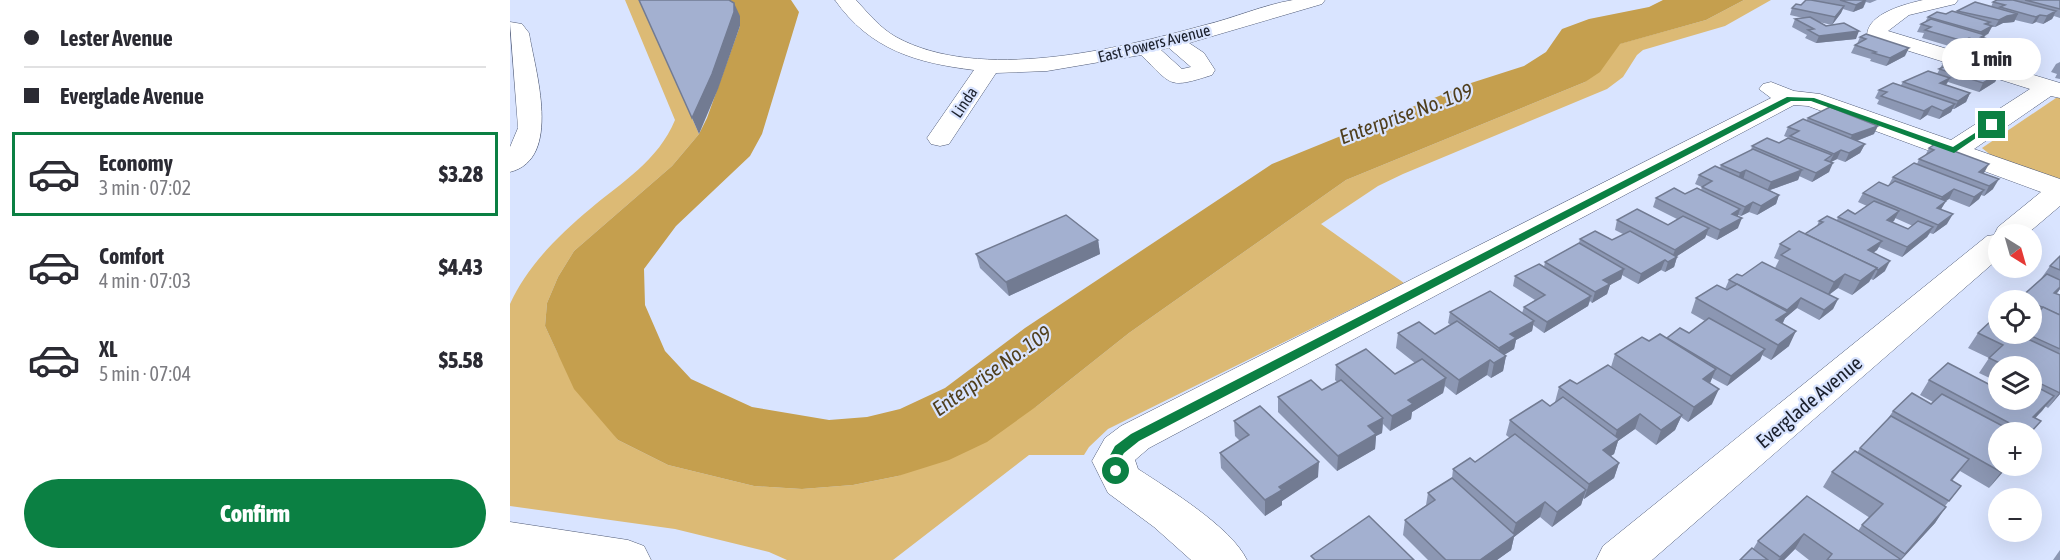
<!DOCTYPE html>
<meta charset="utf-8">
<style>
body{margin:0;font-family:"Asap Condensed",sans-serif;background:#f2f2f3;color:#2b2b33;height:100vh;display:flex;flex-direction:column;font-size:22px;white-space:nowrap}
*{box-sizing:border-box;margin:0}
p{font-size:20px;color:#7c7c81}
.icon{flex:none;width:33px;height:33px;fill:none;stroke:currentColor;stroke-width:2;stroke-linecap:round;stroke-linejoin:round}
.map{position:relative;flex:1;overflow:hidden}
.sheet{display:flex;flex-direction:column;background:#fff;width:510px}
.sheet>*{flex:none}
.top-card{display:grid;align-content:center;height:132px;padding:0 24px;background:#fff}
.needle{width:39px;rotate:143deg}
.controls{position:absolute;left:1478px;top:224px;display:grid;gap:12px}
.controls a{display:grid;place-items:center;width:54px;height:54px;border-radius:50%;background:#fff;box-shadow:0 6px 24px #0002;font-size:30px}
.end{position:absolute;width:27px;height:27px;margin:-14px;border:8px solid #0b8043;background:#fff;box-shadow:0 0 0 3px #fff}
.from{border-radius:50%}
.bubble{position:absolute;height:42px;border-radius:21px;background:#fff;box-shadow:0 6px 24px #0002;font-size:20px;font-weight:800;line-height:42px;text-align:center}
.top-card b{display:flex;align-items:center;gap:21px;height:57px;font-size:22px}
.top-card b+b{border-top:2px solid #e1e1e2}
.top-card i{width:15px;height:15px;background:#2b2b33}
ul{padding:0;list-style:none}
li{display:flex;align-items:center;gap:18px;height:84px;margin:0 12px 9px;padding:0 12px;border:3px solid transparent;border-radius:0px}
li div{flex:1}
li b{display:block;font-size:22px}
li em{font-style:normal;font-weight:800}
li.on{border-color:#0b8043}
li>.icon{width:54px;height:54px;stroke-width:1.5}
.primary-button{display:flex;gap:12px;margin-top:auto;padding:12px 24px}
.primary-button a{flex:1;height:69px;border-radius:36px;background:#0b8043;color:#fff;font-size:24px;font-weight:800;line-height:69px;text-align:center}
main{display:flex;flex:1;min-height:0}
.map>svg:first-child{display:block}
</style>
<main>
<section class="sheet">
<div class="top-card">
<b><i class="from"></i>Lester Avenue</b>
<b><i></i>Everglade Avenue</b>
</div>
<ul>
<li class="on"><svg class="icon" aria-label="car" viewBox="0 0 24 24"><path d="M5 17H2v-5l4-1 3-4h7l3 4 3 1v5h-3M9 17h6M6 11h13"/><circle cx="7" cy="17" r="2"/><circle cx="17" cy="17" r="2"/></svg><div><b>Economy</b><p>3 min · 07:02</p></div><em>$3.28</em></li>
<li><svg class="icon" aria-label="car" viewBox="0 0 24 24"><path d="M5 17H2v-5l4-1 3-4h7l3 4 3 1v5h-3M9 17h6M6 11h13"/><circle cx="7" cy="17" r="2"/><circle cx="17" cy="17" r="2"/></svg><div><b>Comfort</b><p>4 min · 07:03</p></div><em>$4.43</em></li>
<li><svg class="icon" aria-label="car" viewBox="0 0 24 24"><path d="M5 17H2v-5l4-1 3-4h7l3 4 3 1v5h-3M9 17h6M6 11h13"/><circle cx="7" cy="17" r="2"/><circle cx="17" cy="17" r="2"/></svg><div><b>XL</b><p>5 min · 07:04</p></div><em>$5.58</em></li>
</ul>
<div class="primary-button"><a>Confirm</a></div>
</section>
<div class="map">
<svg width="1550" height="560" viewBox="0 0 1550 560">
<rect width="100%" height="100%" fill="#d9e4ff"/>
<g fill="#dcba75">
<path d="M115,0H130L189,134L162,166L64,251L48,277L37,303L35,326L48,354L108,440L158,465L244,486L292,489L343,485L388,476L527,406L619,333L836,180L1075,82L1109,44L1196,20L1234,0H1261L1215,26L1133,50L1127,55L1113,77L1097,89L893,174L868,186L811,224L894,283L598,429L579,447L574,455H519L383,560H277L259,552L165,529L0,506V304C17,266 49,235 80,209C112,182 148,161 165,120Z"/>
<path d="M1546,98H1550V182L1483,157L1472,148Z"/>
</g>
<path fill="#c59f4e" d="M168,0H281L289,12L252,134L240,156L166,226L134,269L135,305L155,351L181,379L242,407L319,420L357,417L390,409L435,388L515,328L762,164L961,83L1014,66L1036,52L1052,29L1079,19L1139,7L1153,0H1234L1196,20L1110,44L1090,72L1075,82L836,180L619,333L527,406L477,442L439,460L388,476L343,485L292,489L244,486L158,465L108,440L64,389L35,326L37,303L48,277L64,251L162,166L189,134L197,118L230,26V16Z"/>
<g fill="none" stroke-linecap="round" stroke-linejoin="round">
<g stroke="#4f5a76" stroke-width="1">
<g id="minor">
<path d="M325,0H346C358,13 370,28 386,37C470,83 608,49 695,25C724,18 753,5 783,0C793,0 804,0 815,0L812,4L679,43L694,53L705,70L702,75C658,89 663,86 631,55L537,71L486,73L439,144L430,146L421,144L417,138L464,70C407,63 360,50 325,0ZM659,48L681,67L672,69L651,50Z"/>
<path d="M1413,0H1448L1445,4L1399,15L1378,31L1550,83V98L1541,96L1464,149L1550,179V206L1517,234H1488V259L1142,560H1086L1093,546L1477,236L1484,235L1488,227L1531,192L1298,106L1284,105L639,448L625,460L628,469C660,490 721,527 737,560H681L644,527L598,493L582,461L595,438L611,426L1261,98L1249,89L1253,84L1261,82L1284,91L1310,94L1441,140L1520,89L1361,39L1357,35C1358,13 1396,4 1413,0Z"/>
<path d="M0,22L12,24L19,33C25,70 53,159 0,172V147L8,128Z"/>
<path d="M0,522L118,540L134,546L141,560H0Z"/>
</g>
</g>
<use href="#minor" fill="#fff" fill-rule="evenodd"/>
</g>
<g fill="#8c97b3" fill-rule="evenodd">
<path d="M1302,0H1367L1360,3L1356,2L1353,8L1343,12L1333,9L1331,13L1322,25L1309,22L1346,39L1306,43L1295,38L1297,35L1282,27L1285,19L1293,18L1280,15L1282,8Z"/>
<path d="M1505,0H1550V18L1544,16L1542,19L1533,24L1526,22L1522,24L1505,20L1504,22L1493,23L1485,27H1482L1478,34L1475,35L1474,38L1484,41L1480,49L1474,52L1455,46L1449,49L1412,38L1414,33L1407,32L1411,24L1415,22L1418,17L1446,13L1447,11L1481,7L1483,2Z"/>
<path d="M1356,34L1395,56L1376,66L1360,61L1361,59L1341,53L1345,45L1347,44L1350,37Z"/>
<path d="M1550,62V79L1545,78L1547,74L1541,72L1546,64Z"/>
<path d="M1433,63L1490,73L1485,82L1469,92L1438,82L1436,85L1460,93L1456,102L1444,109H1442L1441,112L1429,119L1417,115L1410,120L1367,104L1369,100L1365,98L1369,90L1391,85L1393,82L1427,74Z"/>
<path d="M1298,118L1364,134L1347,141L1355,144L1350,153L1335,162L1327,159L1321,162L1319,172L1302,182L1289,176L1288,180L1260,190L1269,195L1266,204L1247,215L1239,212L1231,216L1228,215V228L1207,240L1196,235L1195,238L1167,256V257L1164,267L1155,272L1151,270L1128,284L1112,275L1111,279L1100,285L1097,294L1082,303L1080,301L1078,306L1034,333L1023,325L1022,331L1006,340L1004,349L994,355L996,356L993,371L981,378L977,375L946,395L935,386L933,393L902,412L901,419L880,431L873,424L872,433L866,436L865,449L827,471L768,412V397L812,390L827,382L825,380L826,365L885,374L905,363L886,348L888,333L925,334L941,325L938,323L940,312L1012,313L1014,307L1025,300L1003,286L1005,276L1034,267L1035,262L1069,243L1070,239L1102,240L1113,234L1105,230L1107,220L1158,225L1167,219L1143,207L1146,198L1175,194L1191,190L1192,187L1185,184L1189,175L1210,168L1211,165L1241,150L1242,146L1269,143L1279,138L1274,136L1278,127L1296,121Z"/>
<path d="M1419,148L1474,174L1483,189L1474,196L1471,195L1469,199L1459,207L1439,199L1435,201H1436L1431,209L1437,224L1423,234L1420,233L1417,237L1392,257L1369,247L1367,250L1363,253L1375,271L1363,280L1361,279L1359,282L1342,295L1328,288L1319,295L1328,299L1323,309L1309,320L1287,308L1275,318L1273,323L1279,346L1261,360L1252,355L1250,360L1217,386L1202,378L1200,383L1202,404L1178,422L1171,417L1165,430L1146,445L1125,429L1108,441L1104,454L1100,456L1109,463L1104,478L1074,499L1073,498L1071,505L1042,527L1030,517L1004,537L1001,550L987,560H918L893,535L895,520L916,505L918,493L942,478L943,469L965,462L1000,438L996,435L1000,420L1040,406L1046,402H1045L1049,387L1067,384L1101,367L1105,354L1139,341L1179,333L1195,321L1181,313L1186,298L1215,289L1219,280L1265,268L1269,260L1264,258L1270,244L1295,234L1307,226L1309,221L1327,220L1328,217L1345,214L1357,206L1348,202L1353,193L1378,186L1383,177L1407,164L1409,159L1415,156ZM1385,218L1403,226L1398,229L1382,222Z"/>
<path d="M588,240L590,254L499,296L470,268L466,254Z"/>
<path d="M1550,256V289L1546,294L1550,295V394L1538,408L1535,406L1525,418L1521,432H1488L1499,465L1479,488L1450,471L1442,481L1451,486L1435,506L1425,523L1391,560H1299L1285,549L1274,560H1230L1243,549L1248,541L1297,496L1348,531L1352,525L1360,518L1313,487L1322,472L1347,453L1350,448L1377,420L1383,411L1421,404L1423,402L1410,395L1419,380L1488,399H1521V366H1488V382L1469,373L1479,358L1458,348L1468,333L1481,322L1488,313V333H1521L1524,317L1521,316V300H1509L1530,280L1540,266Z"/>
<path d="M724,421L808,477L772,501V505L755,516L711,468L710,453L730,441L725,436Z"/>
<path d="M1550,550V560H1543Z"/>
</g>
<g fill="#727b92">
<path d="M1356,0L1353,8L1343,12L1346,5Z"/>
<path d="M224,3L230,16V26L208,89L189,134L182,118Z"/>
<path d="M1334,6L1331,13L1322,25L1325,17Z"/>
<path d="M1546,11L1542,19L1533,24L1537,16Z"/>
<path d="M1508,14L1504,22L1493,23L1485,27L1489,20L1497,16Z"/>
<path d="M1530,15L1526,22L1522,24L1526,17Z"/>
<path d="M1480,22L1476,29L1482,26L1478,34L1475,35L1472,42L1467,40L1475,24Z"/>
<path d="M1349,31L1346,39L1306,43L1309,36Z"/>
<path d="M1459,38L1455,46L1449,49L1453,41Z"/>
<path d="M1484,41L1480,49L1474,52L1479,44Z"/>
<path d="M1399,48L1395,56L1376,66L1380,58Z"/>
<path d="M1490,73L1485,82L1469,92L1473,83Z"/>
<path d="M1440,78L1435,86L1430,83Z"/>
<path d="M1460,93L1456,102L1444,109L1448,101Z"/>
<path d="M1445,104L1441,112L1429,119L1433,111Z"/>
<path d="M1422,106L1417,115L1410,120L1414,111Z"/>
<path d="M1368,126L1364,134L1338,144L1342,135Z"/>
<path d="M1355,144L1350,153L1335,162L1339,153Z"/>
<path d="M1331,150L1327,159L1319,163L1324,154Z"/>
<path d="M1323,163L1319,172L1302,182L1306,173Z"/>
<path d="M1479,164L1474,173L1463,181L1469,172Z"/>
<path d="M1236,170L1233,180L1227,183L1230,173Z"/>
<path d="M1292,170L1288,180L1257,191L1261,182Z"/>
<path d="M1489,179L1483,189L1474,196L1479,186Z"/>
<path d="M1444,189L1439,199L1427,206L1432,197Z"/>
<path d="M1474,190L1469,199L1459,207L1464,197Z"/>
<path d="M1269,195L1266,204L1247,215L1251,206Z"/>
<path d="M1436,201L1430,211L1427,208Z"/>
<path d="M1243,202L1239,212L1231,216L1235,207Z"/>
<path d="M1230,209L1227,219L1222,214Z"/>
<path d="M1389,211L1384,221L1372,230L1377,220Z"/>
<path d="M1443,214L1437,224L1423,234L1428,225Z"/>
<path d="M1232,218L1228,228L1207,240L1210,230Z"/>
<path d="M1423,227L1417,237L1392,257L1397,247Z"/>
<path d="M1199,228L1195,238L1161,260L1165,250Z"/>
<path d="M588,240L590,254L499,296L496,282Z"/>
<path d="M1372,241L1367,250L1353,260L1358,250Z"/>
<path d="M1167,257L1164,267L1155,272L1158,262Z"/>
<path d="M1155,260L1151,270L1128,284L1131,274Z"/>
<path d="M1380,261L1375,271L1363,280L1368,270Z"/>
<path d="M1367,268L1359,282L1342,295L1350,281Z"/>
<path d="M1114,269L1111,279L1100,285L1097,294L1082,303L1085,292L1093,280Z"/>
<path d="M1335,274L1328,288L1317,296L1324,282Z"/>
<path d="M1550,287V289L1548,292L1536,303L1544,293Z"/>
<path d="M1081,296L1078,306L1034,333L1037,322Z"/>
<path d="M1291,298L1287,308L1275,318L1271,326L1266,320L1275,313L1277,310Z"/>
<path d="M1328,299L1323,309L1309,320L1314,310Z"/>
<path d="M1024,321L1022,331L1006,340L1004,349L987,359L989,348L1000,334Z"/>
<path d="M1286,331L1279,346L1261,360L1268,345Z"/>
<path d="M1255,349L1250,360L1217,386L1221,376Z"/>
<path d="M996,356L993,371L981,378L984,363Z"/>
<path d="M980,360L977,375L946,395L949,380Z"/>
<path d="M1206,369L1200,383L1193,379Z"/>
<path d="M936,378L933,393L902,412L901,419L880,431L882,416L898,400Z"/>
<path d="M1209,389L1202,404L1178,422L1184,407Z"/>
<path d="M1550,392V394L1538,408Z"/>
<path d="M1544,396L1532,411L1512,432L1523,417Z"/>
<path d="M1130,414L1125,429L1108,441L1104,454L1087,465L1093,450L1103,443L1107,430Z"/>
<path d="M1172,415L1165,430L1146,445L1151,430Z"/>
<path d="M873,418L872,433L866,436L865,449L827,471L828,456L858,426Z"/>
<path d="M809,462L808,477L772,501V505L755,516V500L769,487Z"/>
<path d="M1109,463L1104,478L1074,499L1079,484Z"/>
<path d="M1498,465H1499L1479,488L1491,472Z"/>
<path d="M1076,490L1071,505L1042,527L1047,512Z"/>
<path d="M1035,502L1030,517L1004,537L1001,550L987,560H970L1002,536L1006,523Z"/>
<path d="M1436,507L1425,523L1391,560H1390Z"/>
<path d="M1294,534L1285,549L1274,560H1268Z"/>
</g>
<g fill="#a3b0d0" stroke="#727b92" stroke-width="1.5">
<path d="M129,0H219L224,3V12L202,74L182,118Z"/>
<path d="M1296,0H1301L1334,6L1325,17L1282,8L1286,4L1291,5Z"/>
<path d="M1330,0H1356L1346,5Z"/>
<path d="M1487,0H1503L1546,11L1537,16L1530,15L1526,17L1490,7L1495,5L1483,2Z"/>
<path d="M1515,0H1550V9Z"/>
<path d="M1465,2L1508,14L1497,16L1489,20L1447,11Z"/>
<path d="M1442,11L1480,22L1475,24L1482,26L1471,32L1418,17L1427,12L1436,14Z"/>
<path d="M1300,17L1316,26L1334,23L1349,31L1309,36L1298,30L1304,29L1285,19Z"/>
<path d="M1421,19L1475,35L1471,37L1484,41L1479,44L1459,38L1453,41L1415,30L1421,27L1411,24Z"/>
<path d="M1356,34L1399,48L1380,58L1363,53L1366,52L1345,45L1356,39L1350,37Z"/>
<path d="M1441,58L1490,73L1473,83L1429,69L1438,65L1433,63Z"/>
<path d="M1418,71L1440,78L1430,83L1460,93L1448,101L1393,82Z"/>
<path d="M1383,83L1445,104L1433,111L1422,106L1414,111L1371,96L1377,92L1369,90Z"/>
<path d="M1320,107L1368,126L1342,135L1298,118Z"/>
<path d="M1293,119L1355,144L1339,153L1331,150L1324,154L1280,136L1289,131L1278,127Z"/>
<path d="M1257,138L1269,143L1278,138L1322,155L1315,160L1323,163L1306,173L1242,146Z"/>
<path d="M1425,144L1479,164L1469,172L1489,179L1479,186L1409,159L1424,150L1419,148Z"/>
<path d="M1243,149L1292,170L1261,182L1236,170L1230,173L1211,165Z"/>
<path d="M1404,163L1474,190L1464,197L1444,189L1432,197L1383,177Z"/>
<path d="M1205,166L1269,195L1251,206L1243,202L1235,207L1192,187L1202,181L1189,175Z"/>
<path d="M1385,181L1436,201L1427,208L1443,214L1428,225L1353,193L1369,182L1378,186Z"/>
<path d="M1164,188L1175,194L1187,188L1230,209L1222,214L1232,218L1210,230L1146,198Z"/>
<path d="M1364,201L1389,211L1377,220L1398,229L1408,221L1423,227L1397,247L1328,217L1338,210L1345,214Z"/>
<path d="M1127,209L1158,225L1173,216L1199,228L1165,250L1107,220Z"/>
<path d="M556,215L588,240L496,282L466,254Z"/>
<path d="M1317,216L1372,241L1358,250L1380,261L1368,270L1366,269L1367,268L1295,234L1313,222L1309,221Z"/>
<path d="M1085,231L1102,240L1120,231L1167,257L1158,262L1155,260L1131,274L1070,239Z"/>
<path d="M1289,231L1367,268L1350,281L1335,274L1324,282L1271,255L1280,249L1270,244Z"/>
<path d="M1069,243L1114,269L1093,280L1100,284L1085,292L1035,262Z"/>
<path d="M1550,256V270L1540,266Z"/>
<path d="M1252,262L1328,299L1314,310L1291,298L1277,310L1219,280L1227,274L1232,276Z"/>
<path d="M1029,264L1081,296L1037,322L1014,307L1035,295L1005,276Z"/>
<path d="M1537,274L1550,280V287L1544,293L1550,295V315L1521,302V300H1516L1510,298Z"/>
<path d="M1227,284L1278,312L1266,320L1286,331L1268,345L1186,298L1207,285L1217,290Z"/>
<path d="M980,291L1024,321L1000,334L1006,338L989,348L940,312Z"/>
<path d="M1533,307L1550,315V349L1515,333H1521V320Z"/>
<path d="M1488,313V321L1483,319Z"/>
<path d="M1199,318L1255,349L1221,376L1157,338L1170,328L1179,333Z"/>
<path d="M947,321L996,356L984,363L980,360L949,380L888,333L909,322L925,334Z"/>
<path d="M1481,321L1488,325V333H1505L1550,354V393L1521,379V366H1496L1479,358L1493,345L1468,333Z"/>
<path d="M1150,334L1206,369L1193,379L1209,389L1184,407L1105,354L1132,337L1139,341Z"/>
<path d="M856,349L885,374L912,359L936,378L898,400L903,404L882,416L826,365Z"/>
<path d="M1438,363L1488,389V399H1521V384L1544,396L1523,417L1531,421L1521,432H1516L1419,380Z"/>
<path d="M1098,365L1172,415L1151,430L1130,414L1107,430L1049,387L1060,380L1067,384Z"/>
<path d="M801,380L812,390L831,380L873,418L858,426L866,434L828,456L768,397Z"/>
<path d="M1402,393L1421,404L1432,394L1504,432H1488V465H1498L1491,472L1383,411Z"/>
<path d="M1053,397L1109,439L1093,450L1109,463L1079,484L1000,420L1032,400L1040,406Z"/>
<path d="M750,406L809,462L769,487L772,490L755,500L710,453L739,435L724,421Z"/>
<path d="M1381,416L1459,459L1441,480L1451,486L1439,501L1350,448Z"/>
<path d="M1005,434L1076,490L1047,512L1035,502L1006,523L943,469L960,458L965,462Z"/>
<path d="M1345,451L1436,507L1395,554L1352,525L1373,504L1322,472Z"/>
<path d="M942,478L1005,535L970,560H936L895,520L925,500L918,493Z"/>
<path d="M1297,496L1390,559L1389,560H1317L1322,554L1294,534L1270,557L1248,541Z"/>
<path d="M859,516L904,560H805L801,556Z"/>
<path d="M1242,548L1258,560H1230Z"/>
</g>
<path fill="#0b8043" d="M1277,97L1304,98L1443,147L1479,124L1485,125L1444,153L1301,101H1281L629,441L614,453L609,461L612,471L610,474H601L597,461L605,446L621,434Z"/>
<g text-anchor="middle" stroke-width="4.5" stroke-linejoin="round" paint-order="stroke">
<g font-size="16" fill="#1a1f2b" stroke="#d9e4ff">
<text transform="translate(644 43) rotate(-14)" y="6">East Powers Avenue</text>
<text transform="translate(454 102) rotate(-56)" y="6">Linda</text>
</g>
<g font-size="20" fill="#1a1f2b" stroke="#d9e4ff">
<text transform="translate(1299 402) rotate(-40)" y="7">Everglade Avenue</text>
</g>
<g font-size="21" font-style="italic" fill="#503f1d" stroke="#d9e4ff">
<text transform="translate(896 114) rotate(-20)" y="7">Enterprise No. 109</text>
<text transform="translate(482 371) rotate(-35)" y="7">Enterprise No. 109</text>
</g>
</g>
</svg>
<div class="controls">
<a><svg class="needle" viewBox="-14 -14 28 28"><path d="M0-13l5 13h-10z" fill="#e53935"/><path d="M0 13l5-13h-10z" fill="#7c7c81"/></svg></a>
<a><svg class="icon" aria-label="locate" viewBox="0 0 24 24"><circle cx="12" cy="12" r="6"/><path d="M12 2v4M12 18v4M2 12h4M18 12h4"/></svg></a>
<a><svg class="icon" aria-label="layers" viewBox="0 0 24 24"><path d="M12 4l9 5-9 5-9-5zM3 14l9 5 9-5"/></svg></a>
<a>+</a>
<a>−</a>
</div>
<i class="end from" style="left:606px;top:471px"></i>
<i class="end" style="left:1482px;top:125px"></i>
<div class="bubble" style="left:1432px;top:38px;width:99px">1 min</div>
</div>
</main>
